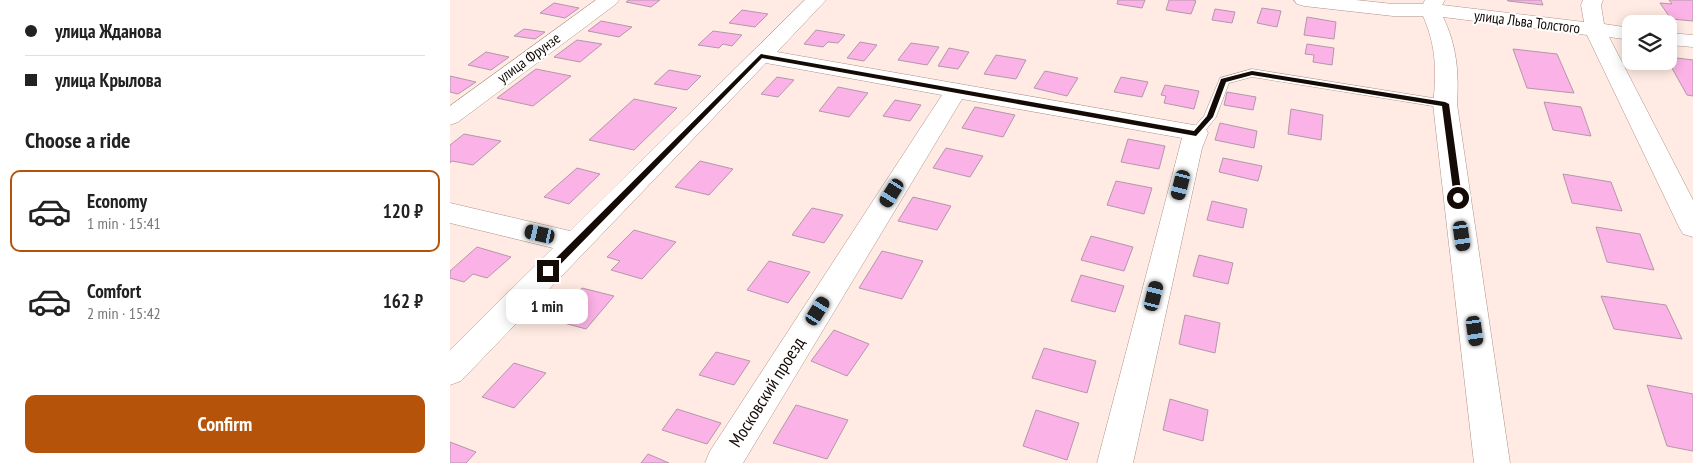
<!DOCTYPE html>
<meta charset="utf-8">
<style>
body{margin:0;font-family:"PT Sans Narrow",sans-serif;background:#f6f6f6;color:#222;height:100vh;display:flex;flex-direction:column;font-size:19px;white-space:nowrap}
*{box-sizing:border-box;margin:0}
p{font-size:16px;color:#767676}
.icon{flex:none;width:28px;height:28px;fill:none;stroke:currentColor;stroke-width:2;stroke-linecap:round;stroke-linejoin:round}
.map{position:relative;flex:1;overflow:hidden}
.panel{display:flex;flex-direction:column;background:#fff;width:450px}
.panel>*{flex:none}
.hud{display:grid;align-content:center;height:110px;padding:0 25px;background:#fff}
.tools{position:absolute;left:1172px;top:15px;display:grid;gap:10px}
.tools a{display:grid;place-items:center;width:55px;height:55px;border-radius:10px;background:#fff;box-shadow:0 2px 12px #0003;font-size:25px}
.end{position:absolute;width:22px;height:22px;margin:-11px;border:6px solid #140a06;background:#fff;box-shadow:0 0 0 2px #fff}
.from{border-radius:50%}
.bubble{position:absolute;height:35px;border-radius:10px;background:#fff;box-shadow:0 2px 12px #0003;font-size:16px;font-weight:700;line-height:35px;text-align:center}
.car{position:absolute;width:15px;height:30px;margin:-15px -8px;border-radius:6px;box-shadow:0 0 4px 1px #0007;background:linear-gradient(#222 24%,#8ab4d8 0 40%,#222 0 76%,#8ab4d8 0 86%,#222 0)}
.hud b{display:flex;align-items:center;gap:18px;height:48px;font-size:19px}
.hud b+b{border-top:1px solid #e0e0e0}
.hud i{width:12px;height:12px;background:#222}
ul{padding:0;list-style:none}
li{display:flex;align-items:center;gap:15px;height:82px;margin:0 10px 8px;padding:0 15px;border:2px solid transparent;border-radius:10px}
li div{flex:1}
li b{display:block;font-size:19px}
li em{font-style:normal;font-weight:700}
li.current{border-color:#b45309}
li>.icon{width:45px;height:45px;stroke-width:1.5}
h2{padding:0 25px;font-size:22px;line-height:60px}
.cta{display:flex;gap:10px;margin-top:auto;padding:10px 25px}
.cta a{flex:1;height:58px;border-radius:10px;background:#b45309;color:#fff;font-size:20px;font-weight:700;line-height:58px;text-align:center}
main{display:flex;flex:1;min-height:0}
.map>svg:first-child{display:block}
</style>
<main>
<section class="panel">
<div class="hud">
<b><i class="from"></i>улица Жданова</b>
<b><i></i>улица Крылова</b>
</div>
<h2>Choose a ride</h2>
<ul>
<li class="current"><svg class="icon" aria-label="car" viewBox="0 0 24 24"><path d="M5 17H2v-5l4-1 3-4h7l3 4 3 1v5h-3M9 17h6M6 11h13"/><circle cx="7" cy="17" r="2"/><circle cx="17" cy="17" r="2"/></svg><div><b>Economy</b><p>1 min · 15:41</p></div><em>120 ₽</em></li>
<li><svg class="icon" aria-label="car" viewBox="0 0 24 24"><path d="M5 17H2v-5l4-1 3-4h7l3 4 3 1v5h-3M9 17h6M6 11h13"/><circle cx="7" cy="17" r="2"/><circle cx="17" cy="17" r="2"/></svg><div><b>Comfort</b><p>2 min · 15:42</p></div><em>162 ₽</em></li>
</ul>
<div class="cta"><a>Confirm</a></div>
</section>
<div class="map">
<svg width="1243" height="463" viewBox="0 0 1243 463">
<rect width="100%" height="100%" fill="#ffebe3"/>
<g fill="#fbb2e6" stroke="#b298aa">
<path d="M179,0H210L201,7L176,2Z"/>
<path d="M668,0H695L692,8L667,4Z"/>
<path d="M719,0H743L746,1L741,14L716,10Z"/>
<path d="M1057,0H1091L1093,5L1058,1Z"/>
<path d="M1219,0H1243V21L1221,19L1210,3L1222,4Z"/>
<path d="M104,3L129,8L115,18L90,13Z"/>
<path d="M812,8L831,11L827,27L807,23Z"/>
<path d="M765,9L785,12L782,23L762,20Z"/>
<path d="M292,10L318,14L305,27L279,23Z"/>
<path d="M857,17L886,22L884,39L854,35Z"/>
<path d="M151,21L182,27L169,37L138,31Z"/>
<path d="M74,29L95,32L85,39L64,36Z"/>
<path d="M366,30L395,35L388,43L378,42L373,47L354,44Z"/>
<path d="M263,31L292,35L282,46L273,44L269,48L248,45Z"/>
<path d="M127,40L152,44L130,62L104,57Z"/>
<path d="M410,42L427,45L414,61L397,58Z"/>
<path d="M461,43L489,47L477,65L448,60Z"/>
<path d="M857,44L884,48L882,65L863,62L864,55L855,54Z"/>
<path d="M499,48L519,52L508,69L488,66Z"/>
<path d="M1063,49L1107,54L1124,93L1077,88Z"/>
<path d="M36,52L59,57L41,70L18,65Z"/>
<path d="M546,55L576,60L566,79L534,74Z"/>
<path d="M1219,57L1243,60V96L1237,95L1218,61Z"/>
<path d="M86,69L121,76L83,106L47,98Z"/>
<path d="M219,70L251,76L237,90L204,84Z"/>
<path d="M595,71L628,78L617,96L584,88Z"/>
<path d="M0,76L26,82L8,94L0,92Z"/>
<path d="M327,77L344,80L328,97L311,94Z"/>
<path d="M671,77L698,82L692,97L664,92Z"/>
<path d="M715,85L749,91L744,109L714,103L716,96L711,95Z"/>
<path d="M388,87L418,93L399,117L369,111Z"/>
<path d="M777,92L806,97L803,110L774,105Z"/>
<path d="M184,99L227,108L184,150L139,140Z"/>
<path d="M445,100L471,105L460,121L433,116Z"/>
<path d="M1094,102L1131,107L1141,136L1103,130Z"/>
<path d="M525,107L565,115L553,137L512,128Z"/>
<path d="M841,109L873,115L871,140L838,134Z"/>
<path d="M770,123L807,131L804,148L765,140Z"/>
<path d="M14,134L51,141L23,165L2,161L0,163V145Z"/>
<path d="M678,139L715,146L709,169L671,162Z"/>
<path d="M496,148L533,156L520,177L483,168Z"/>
<path d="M773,158L812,166L808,181L769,172Z"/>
<path d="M250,161L283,169L259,195L225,187Z"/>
<path d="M127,168L150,174L119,204L94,197Z"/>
<path d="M1113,174L1161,182L1172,211L1122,203Z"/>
<path d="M666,181L702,188L694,214L657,205Z"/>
<path d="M463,197L501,206L487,230L448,221Z"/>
<path d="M762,201L797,209L793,228L757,220Z"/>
<path d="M362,208L393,215L374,243L342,235Z"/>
<path d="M1146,227L1190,234L1204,270L1157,262Z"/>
<path d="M184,230L226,242L192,279L161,270L170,261L157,257Z"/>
<path d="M641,236L683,247L674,271L631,260Z"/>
<path d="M27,247L61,257L37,278L23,274L14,282L0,278V271Z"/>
<path d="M432,251L473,261L452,299L409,288Z"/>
<path d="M749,255L783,263L778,284L743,276Z"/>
<path d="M319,261L360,272L338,303L297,290Z"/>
<path d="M631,275L674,286L665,312L621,301Z"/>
<path d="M132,288L164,296L136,329L103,320Z"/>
<path d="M1151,296L1216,305L1232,339L1164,329Z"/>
<path d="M735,315L770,323L765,353L729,344Z"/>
<path d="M384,330L419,344L397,376L361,361Z"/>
<path d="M594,348L646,361L637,393L582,378Z"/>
<path d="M266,352L300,361L284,385L249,375Z"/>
<path d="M64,363L96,373L64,408L32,397Z"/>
<path d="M1197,385L1243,394V451L1217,446Z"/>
<path d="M720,399L758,410L753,441L713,430Z"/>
<path d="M346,405L398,420L377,459L323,443Z"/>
<path d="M227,409L271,423L257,444L212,430Z"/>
<path d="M586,410L629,423L617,460L573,446Z"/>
<path d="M0,442L26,452L16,463H0Z"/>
<path d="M198,454L219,463H191Z"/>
</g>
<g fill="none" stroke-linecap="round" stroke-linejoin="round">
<g stroke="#af9285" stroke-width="1">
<path id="service" d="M802,69L995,100L1001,104L995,108L802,77L779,83L766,117L751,136H741L739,133L754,116L770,78Z"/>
</g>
<g stroke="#af9285" stroke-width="1">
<g id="minor">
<path d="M146,0H169L166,4L8,122L0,125V106Z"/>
<path d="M355,0H376L327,52L755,127L758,133L752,148L683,463H647L732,138L512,99L293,463H255L260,451L492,95L316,63L11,381L0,385V350L103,248L0,223V203L120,231Z"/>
<path d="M844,0H906L943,4H973L975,0H995L992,5L1134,22L1131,5L1133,0H1153L1151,5L1154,24L1181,28V40L1159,37L1243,200V237L1233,234L1229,227L1137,35L993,17C1007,46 1009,73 1007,104L1060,463H1024L983,104C987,72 986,45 973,16H943L854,6L847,4Z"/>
<path d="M1219,33L1243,35V47L1219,45Z"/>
</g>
</g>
<use href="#service" fill="#fff" fill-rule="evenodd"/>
<use href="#minor" fill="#fff" fill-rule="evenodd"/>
</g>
<path fill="#140a06" d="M311,54L744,131L757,116L771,79L802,71L995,102L999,104L1012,198L1008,201L1004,198L992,106L802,75L776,82L763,117L746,136L312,58L101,274H95V269Z"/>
<g text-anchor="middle" stroke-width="4" stroke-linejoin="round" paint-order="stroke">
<g font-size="15" fill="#140a06" stroke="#fff">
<text transform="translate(1077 22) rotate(7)" y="5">улица Льва Толстого</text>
<text transform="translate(79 58) rotate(-36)" y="5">улица Фрунзе</text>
</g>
<g font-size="18" fill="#140a06" stroke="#fff">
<text transform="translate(317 392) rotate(-58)" y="6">Московский проезд</text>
</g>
</g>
</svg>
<div class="tools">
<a><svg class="icon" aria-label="layers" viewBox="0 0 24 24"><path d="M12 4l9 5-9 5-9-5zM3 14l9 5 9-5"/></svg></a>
</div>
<i class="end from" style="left:1008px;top:198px"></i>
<i class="end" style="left:98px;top:271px"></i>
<div class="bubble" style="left:56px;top:289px;width:82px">1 min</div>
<i class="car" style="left:731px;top:185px;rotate:194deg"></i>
<i class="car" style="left:442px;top:193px;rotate:212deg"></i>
<i class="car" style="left:90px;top:234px;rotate:283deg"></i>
<i class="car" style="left:1012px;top:236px;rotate:172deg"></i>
<i class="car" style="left:704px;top:296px;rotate:14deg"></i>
<i class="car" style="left:368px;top:311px;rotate:32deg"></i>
<i class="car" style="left:1025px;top:331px;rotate:172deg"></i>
</div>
</main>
